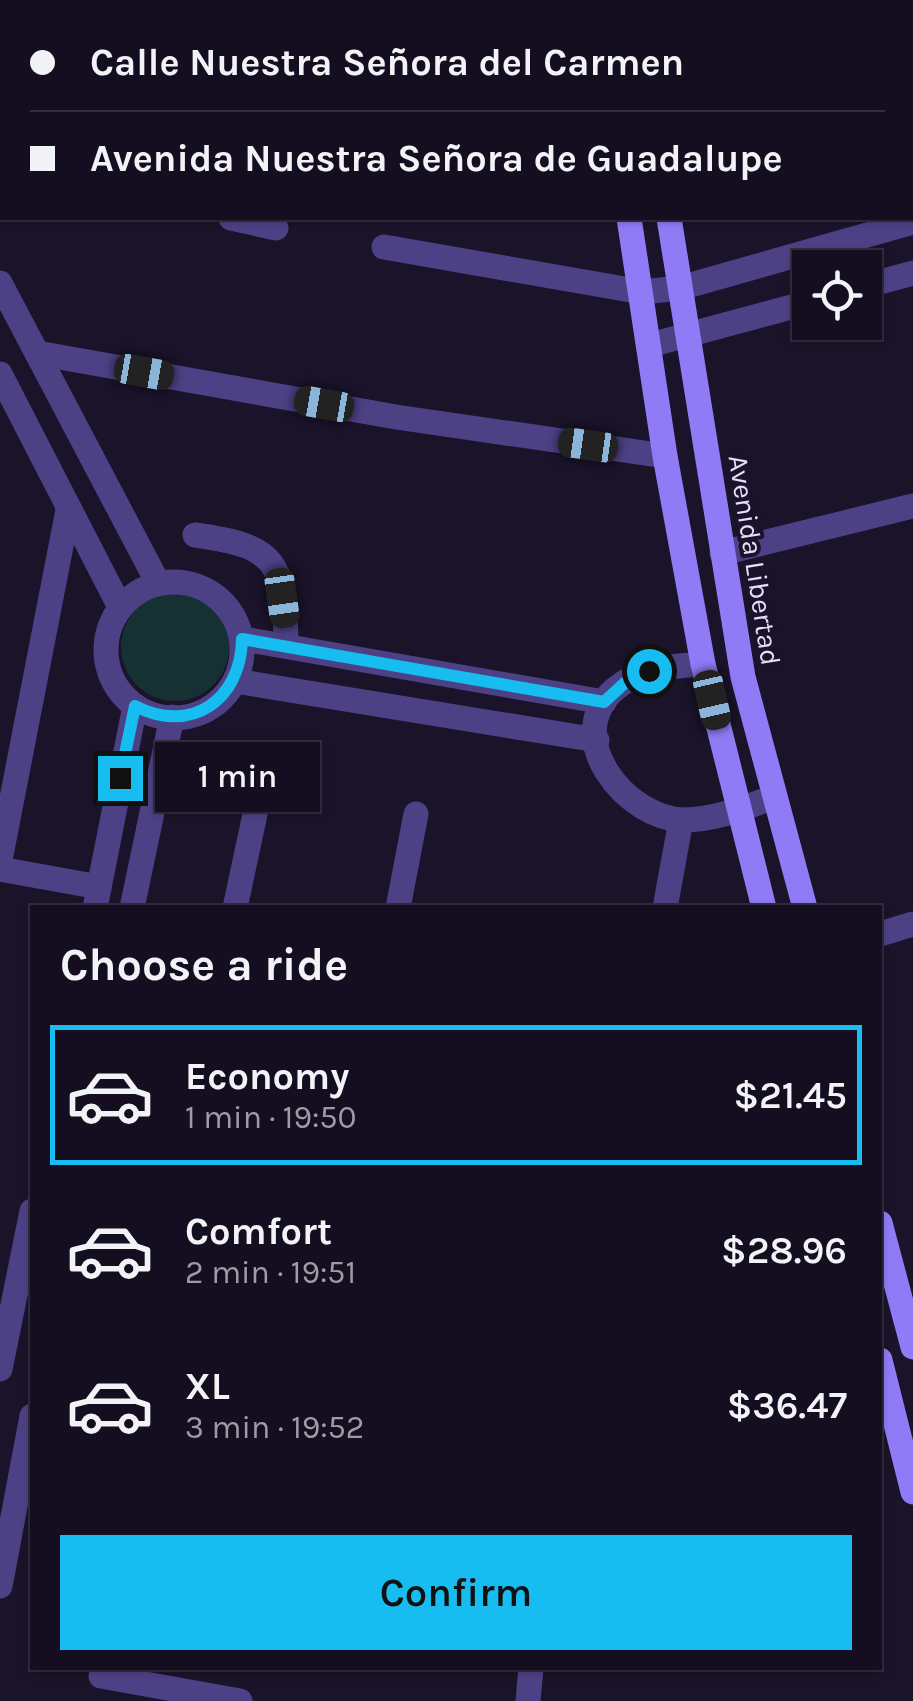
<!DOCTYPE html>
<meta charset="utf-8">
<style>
body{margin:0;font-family:Karla,sans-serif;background:#1d1729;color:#f1f3f6;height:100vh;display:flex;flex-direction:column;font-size:38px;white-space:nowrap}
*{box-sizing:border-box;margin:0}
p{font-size:32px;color:#9d9ca5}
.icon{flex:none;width:55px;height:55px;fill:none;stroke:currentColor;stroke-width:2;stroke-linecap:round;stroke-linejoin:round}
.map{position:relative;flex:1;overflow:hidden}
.side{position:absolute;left:30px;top:905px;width:852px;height:765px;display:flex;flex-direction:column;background:#140e20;border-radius:0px;box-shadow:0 2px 8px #0004,0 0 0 2px #332e3e}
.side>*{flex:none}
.banner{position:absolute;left:0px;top:0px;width:915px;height:220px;box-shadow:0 2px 8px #0004,0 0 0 2px #332e3e;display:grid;align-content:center;height:220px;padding:0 30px;background:#140e20}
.controls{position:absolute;left:792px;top:250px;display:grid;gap:20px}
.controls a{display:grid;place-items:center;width:90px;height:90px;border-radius:0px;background:#140e20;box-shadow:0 2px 8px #0004,0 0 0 2px #332e3e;font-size:50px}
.end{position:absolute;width:45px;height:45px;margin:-22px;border:12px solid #17bcf0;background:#111;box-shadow:0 0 0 5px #111}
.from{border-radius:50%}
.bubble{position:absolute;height:70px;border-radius:0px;background:#140e20;box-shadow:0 2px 8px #0004,0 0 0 2px #332e3e;font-size:32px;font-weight:600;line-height:70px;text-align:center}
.car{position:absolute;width:30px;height:60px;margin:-30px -15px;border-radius:12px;box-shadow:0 0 8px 2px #0007;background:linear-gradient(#222 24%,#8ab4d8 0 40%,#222 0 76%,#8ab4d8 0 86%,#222 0)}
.banner b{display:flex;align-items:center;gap:35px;height:95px;font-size:38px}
.banner b+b{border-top:2px solid #332e3e}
.banner i{width:25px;height:25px;background:#f1f3f6}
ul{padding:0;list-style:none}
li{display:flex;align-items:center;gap:30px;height:140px;margin:0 20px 15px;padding:0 10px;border:5px solid transparent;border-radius:0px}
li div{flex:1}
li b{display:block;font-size:38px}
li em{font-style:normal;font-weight:600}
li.active{border-color:#17bcf0}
li>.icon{width:90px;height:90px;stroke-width:1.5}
h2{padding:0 30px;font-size:45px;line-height:120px}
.button{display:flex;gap:20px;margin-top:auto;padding:20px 30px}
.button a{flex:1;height:115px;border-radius:0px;background:#17bcf0;color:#111;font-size:40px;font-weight:600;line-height:115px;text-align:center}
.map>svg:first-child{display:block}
</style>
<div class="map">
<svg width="913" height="1701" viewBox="0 0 913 1701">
<rect width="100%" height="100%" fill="#1a132a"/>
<circle fill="#163134" cx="175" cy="647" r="54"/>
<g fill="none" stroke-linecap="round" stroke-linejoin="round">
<g stroke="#4d4186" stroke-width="25">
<path d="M261,0V2"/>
<path d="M388,0L389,2"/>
<path d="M887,0L888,2"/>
<path d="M912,100L913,102"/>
<path d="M0,166H2"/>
<path d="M231,218L276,228"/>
<path d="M384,247L642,292"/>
<path d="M37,353L396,417L665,456"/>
<path d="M195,535C278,546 285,563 286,646"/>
<path d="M722,553L913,506"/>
<path d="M0,860L68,510"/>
<path d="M0,869L99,887"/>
<path d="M235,908L264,772"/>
<path d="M398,908L416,814"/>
<path d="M665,908L681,820"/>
<path d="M880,934L913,924"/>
<path d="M101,1676L240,1701"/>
<path d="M528,1701L531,1668"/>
</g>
<g stroke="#4d4186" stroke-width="25">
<path d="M0,283L158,583"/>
<path d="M865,286L913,273"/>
<path d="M642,292L680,288L913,222"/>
<path d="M650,345L810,302"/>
<path d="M0,374L120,607"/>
<circle cx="174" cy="650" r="68"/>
<path d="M243,639L604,702"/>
<path d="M703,664C672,666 640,668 615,689C560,737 626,819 684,820C715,820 746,807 774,797"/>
<path d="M235,681L597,740"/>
<path d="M95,908L135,706"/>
<path d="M132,908L172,717"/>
<path d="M0,1369L32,1211"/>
<path d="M0,1586L32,1416"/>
</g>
<g stroke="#8f7bf6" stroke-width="25">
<path d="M593,0L594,2"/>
<path d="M637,0V2"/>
<path d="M629,218L665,456L703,664L764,908"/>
<path d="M669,218L743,677L805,908"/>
<path d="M880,1223L913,1347"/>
<path d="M880,1360L913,1492"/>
</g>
</g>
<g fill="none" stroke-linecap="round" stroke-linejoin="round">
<path stroke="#17bcf0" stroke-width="12" d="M120,778L135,706C191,735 241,700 242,639L604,702L628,680L649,671"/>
</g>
<g text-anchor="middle" stroke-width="8" stroke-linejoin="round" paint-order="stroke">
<g font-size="28" fill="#e6defd" stroke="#1a132a">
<text transform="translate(755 560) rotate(81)" y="10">Avenida Libertad</text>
</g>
</g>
</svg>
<div class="controls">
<a><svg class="icon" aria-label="locate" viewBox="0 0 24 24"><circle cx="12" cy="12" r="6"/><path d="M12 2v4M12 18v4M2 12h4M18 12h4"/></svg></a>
</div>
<i class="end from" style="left:649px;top:671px"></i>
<i class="end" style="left:120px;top:778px"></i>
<div class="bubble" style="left:155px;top:742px;width:165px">1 min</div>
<i class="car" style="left:144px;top:372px;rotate:100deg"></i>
<i class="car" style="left:324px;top:404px;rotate:280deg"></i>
<i class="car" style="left:588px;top:445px;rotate:278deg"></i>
<i class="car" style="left:282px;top:598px;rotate:172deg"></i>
<i class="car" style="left:712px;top:700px;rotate:167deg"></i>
<div class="banner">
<b><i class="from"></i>Calle Nuestra Señora del Carmen</b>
<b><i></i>Avenida Nuestra Señora de Guadalupe</b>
</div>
<section class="side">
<h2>Choose a ride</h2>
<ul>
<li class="active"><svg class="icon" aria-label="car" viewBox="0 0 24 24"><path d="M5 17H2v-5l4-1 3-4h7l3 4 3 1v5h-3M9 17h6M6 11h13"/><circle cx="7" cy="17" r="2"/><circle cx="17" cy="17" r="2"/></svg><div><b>Economy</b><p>1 min · 19:50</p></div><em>$21.45</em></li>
<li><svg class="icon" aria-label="car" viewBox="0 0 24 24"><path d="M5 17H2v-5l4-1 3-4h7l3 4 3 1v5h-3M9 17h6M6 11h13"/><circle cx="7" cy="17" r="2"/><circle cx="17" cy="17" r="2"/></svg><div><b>Comfort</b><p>2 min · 19:51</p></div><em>$28.96</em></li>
<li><svg class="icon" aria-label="car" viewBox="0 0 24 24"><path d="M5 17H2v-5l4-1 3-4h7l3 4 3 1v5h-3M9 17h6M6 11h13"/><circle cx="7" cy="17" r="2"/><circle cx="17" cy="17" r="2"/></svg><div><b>XL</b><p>3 min · 19:52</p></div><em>$36.47</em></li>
</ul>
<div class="button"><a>Confirm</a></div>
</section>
</div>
